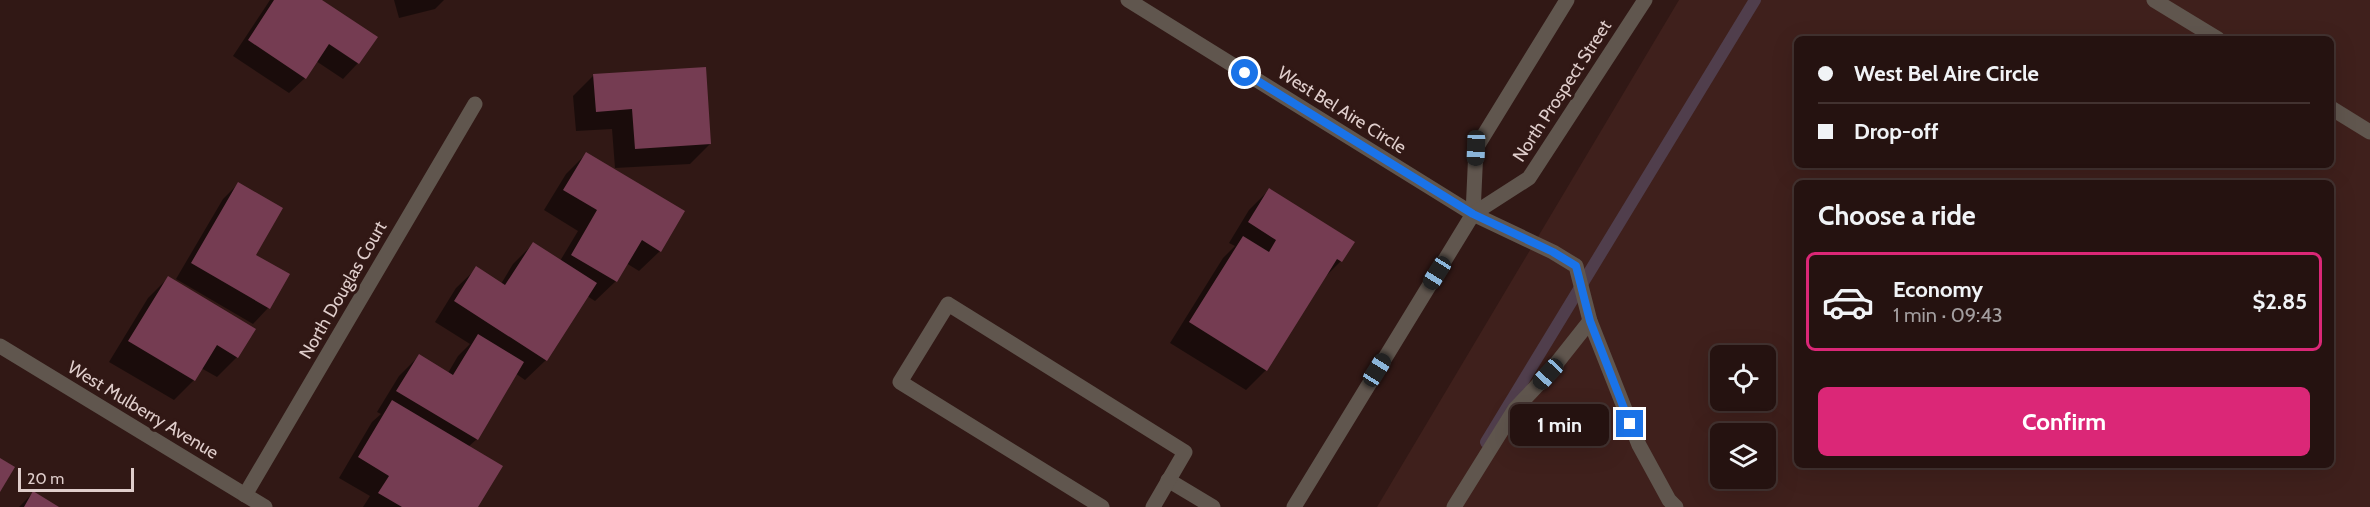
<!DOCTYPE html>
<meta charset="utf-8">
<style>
body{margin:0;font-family:Cabin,sans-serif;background:#2d1b19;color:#f1f3f6;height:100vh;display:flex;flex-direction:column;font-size:22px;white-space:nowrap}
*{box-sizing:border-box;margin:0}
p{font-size:20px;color:#a39e9f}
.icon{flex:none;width:33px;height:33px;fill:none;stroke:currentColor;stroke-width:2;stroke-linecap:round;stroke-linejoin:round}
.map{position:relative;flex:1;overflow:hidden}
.sheet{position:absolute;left:1794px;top:180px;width:540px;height:288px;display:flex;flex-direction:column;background:#251210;border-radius:9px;box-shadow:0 6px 24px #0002,0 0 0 2px #423230}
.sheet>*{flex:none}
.hud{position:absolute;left:1794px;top:36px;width:540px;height:132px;border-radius:9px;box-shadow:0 6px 24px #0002,0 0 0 2px #423230;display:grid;align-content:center;height:132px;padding:0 24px;background:#251210}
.fabs{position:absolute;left:1710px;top:345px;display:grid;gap:12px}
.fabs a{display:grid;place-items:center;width:66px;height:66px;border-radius:9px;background:#251210;box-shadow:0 6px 24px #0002,0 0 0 2px #423230;font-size:30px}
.scale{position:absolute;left:18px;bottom:15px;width:116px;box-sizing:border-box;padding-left:6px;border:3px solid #dfcdcb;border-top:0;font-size:16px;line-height:21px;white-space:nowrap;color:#dfcdcb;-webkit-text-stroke:4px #311815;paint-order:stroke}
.end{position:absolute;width:27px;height:27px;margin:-14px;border:8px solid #1a73e8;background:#fff;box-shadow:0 0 0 3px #fff}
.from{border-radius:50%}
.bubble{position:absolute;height:42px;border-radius:9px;background:#251210;box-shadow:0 6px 24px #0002,0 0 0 2px #423230;font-size:20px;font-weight:800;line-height:42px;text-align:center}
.car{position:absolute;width:18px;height:36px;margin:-18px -9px;border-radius:8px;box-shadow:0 0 4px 2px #0007;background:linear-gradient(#222 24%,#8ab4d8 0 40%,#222 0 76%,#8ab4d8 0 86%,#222 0)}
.hud b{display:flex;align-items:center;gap:21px;height:57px;font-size:22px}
.hud b+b{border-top:2px solid #423230}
.hud i{width:15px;height:15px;background:#f1f3f6}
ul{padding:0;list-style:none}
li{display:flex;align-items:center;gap:18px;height:99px;margin:0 12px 9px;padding:0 12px;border:3px solid transparent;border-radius:9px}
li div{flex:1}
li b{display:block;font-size:22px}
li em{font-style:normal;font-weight:800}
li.current{border-color:#db2777}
li>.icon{width:54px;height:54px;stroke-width:1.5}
h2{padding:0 24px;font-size:27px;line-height:72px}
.action{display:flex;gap:12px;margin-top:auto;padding:12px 24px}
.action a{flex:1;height:69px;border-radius:9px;background:#db2777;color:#fff;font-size:24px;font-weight:800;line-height:69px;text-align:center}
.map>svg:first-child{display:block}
</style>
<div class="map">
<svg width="2370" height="507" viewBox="0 0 2370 507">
<rect width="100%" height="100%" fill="#311815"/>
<path fill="#3f201c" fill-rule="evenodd" d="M1679,0H2370V507H1377ZM1797,39H2331V165H1797ZM1797,183H2331V465H1797ZM1720,356H1766V400H1720ZM1720,434H1766V478H1720Z"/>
<g fill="#0007">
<path d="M270,0H320L358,63L343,79L316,61L305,78L289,93L233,56Z"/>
<path d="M394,0H444L435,9L399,18Z"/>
<path d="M594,75L710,144L690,164L615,168L612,129L576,131L573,96Z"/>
<path d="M586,154L660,251L639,271L626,263L616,281L595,301L587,296L546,360L525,380L515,373L477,439L468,447L477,507H363L370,496L339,478L372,422L381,414L377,412L399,376L419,356L448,373L458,356L470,344L435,322L456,288L477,268L501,284L513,264L533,244L560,261L578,231L544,210L566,174Z"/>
<path d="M238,184L254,255L288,275L268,308L253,324L176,279L223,199Z"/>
<path d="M1269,190L1341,261L1322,280L1266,370L1246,390L1170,343L1223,258L1235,246L1229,243L1249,210Z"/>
<path d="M168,278L237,357L217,377L201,368L194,380L174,400L109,362L148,298Z"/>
<path d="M33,493L56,507H19Z"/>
</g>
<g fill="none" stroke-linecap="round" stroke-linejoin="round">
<path stroke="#503e4c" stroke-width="12" d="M1486,442L1755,0"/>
</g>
<g fill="#753c52">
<path d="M274,0H322L378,37L359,64L329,44L306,79L248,40Z"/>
<path d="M706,67L711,144L635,149L632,109L596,112L593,74Z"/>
<path d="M586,152L685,211L661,252L642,240L617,282L571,255L597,210L563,190Z"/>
<path d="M238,182L283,208L256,255L290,274L270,309L191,263Z"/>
<path d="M1269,188L1355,242L1342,262L1337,259L1267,371L1189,322L1243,236L1269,252L1276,240L1248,222Z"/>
<path d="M533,242L597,283L547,361L454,301L476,266L505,285Z"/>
<path d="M168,276L256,329L238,358L217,345L195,381L128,341Z"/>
<path d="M478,334L524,362L478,440L396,391L419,354L453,375Z"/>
<path d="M392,400L503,466L478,507H402L378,493L389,476L358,457Z"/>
<path d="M0,458L15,467L0,492Z"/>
<path d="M33,491L59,507H24Z"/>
</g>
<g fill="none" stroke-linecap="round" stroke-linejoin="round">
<g stroke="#60564e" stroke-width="15">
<path d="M2154,0L2218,39"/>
<path d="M2331,108L2370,132"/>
<path d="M1473,214L1553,252L1576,266L1590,321L1639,445L1669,500L1676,507"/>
<path d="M1168,480L1213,507"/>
<path d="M1102,507L900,382L948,304L1185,452L1153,507"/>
<path d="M1454,507L1515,409L1548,374L1590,321"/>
</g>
<g stroke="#60564e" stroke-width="15">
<path d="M1128,0L1473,214"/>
<path d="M0,346L265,507"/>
<path d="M245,495L475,104"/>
</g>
<g stroke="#60564e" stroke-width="15">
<path d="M1473,214L1476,148L1567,0"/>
<path d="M1294,507L1473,214L1529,178L1645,0"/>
</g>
</g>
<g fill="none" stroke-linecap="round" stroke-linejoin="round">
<path stroke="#1a73e8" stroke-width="8" d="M1245,73L1473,214L1553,252L1576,266L1590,321L1630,424"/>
</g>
<g text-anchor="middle" stroke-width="6" stroke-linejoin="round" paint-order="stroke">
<g font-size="18" fill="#dfcdcb" stroke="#311815">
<text transform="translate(1562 91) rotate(-57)" y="6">North Prospect Street</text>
<text transform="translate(1342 110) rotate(32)" y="6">West Bel Aire Circle</text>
<text transform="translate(343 290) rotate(-60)" y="6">North Douglas Court</text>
<text transform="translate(143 410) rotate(31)" y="6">West Mulberry Avenue</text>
</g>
</g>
</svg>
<div class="fabs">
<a><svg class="icon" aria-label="locate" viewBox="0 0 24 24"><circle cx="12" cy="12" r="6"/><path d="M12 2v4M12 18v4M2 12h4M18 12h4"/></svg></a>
<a><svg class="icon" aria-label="layers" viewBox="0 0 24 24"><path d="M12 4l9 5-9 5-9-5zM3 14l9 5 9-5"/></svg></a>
</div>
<div class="scale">20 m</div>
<i class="end from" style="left:1245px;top:73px"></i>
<i class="end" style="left:1630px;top:424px"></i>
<div class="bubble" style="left:1510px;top:404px;width:99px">1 min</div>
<i class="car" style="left:1476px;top:148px;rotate:182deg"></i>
<i class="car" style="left:1437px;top:273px;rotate:212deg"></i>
<i class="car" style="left:1377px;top:370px;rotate:32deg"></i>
<i class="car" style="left:1548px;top:374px;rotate:223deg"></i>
<div class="hud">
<b><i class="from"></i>West Bel Aire Circle</b>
<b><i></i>Drop-off</b>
</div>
<section class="sheet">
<h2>Choose a ride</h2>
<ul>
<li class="current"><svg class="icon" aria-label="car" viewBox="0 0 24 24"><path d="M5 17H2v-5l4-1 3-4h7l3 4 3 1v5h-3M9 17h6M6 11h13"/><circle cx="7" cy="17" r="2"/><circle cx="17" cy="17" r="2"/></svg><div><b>Economy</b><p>1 min · 09:43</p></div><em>$2.85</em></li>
</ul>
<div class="action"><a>Confirm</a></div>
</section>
</div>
